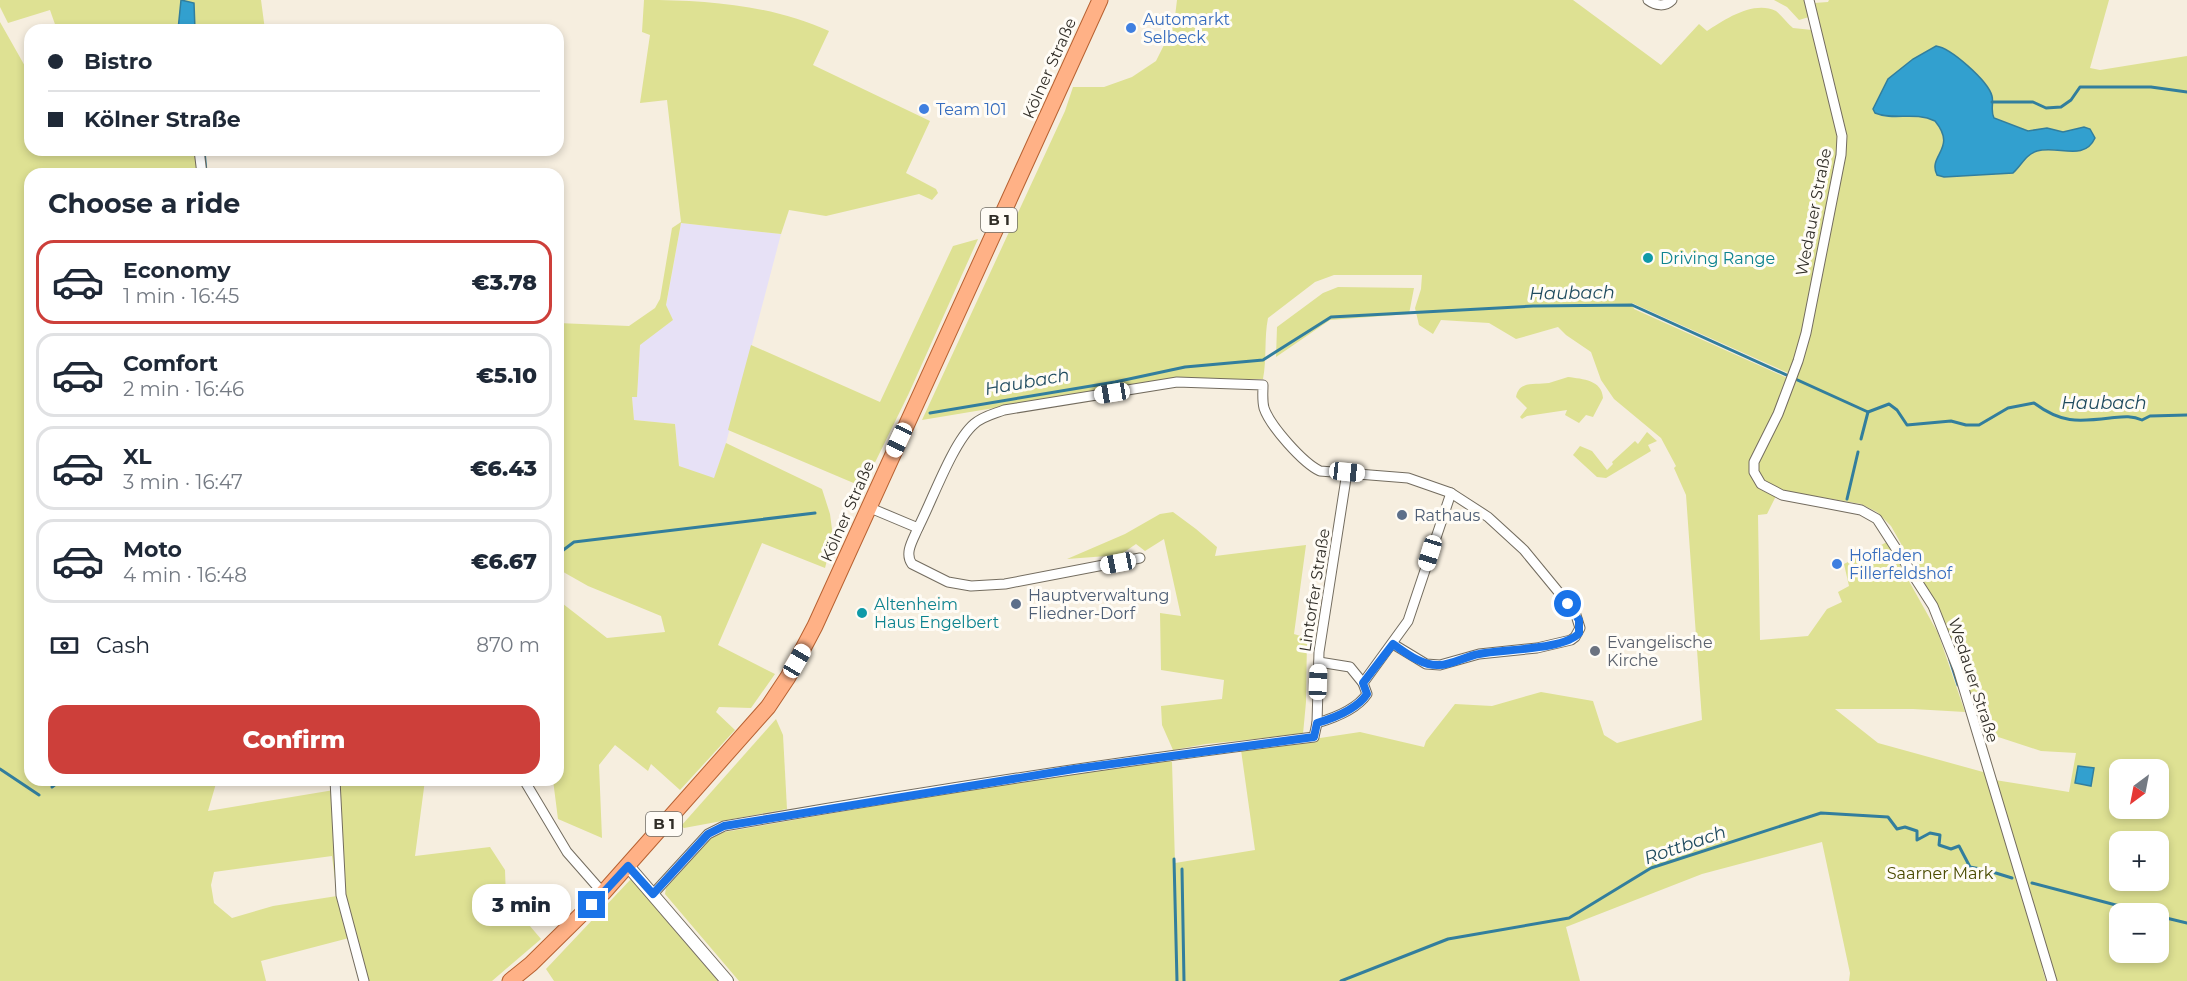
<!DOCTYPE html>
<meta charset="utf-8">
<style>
body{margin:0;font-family:Montserrat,sans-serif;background:#f6f6f7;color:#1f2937;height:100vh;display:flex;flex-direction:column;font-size:22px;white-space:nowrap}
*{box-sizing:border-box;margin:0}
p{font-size:20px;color:#747a83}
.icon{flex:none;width:33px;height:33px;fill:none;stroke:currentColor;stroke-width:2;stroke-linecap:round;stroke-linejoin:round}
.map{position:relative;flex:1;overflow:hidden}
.side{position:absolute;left:24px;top:168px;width:540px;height:618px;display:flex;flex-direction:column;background:#fff;border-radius:18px;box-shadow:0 3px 9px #0003}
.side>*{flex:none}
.banner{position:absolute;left:24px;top:24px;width:540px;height:132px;border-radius:18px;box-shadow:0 3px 9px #0003;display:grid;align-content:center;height:132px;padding:0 24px;background:#fff}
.needle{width:39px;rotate:212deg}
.controls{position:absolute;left:2109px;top:759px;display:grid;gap:12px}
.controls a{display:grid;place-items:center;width:60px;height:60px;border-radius:12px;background:#fff;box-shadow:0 3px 9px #0003;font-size:30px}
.end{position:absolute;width:27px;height:27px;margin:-14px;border:8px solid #1a73e8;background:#fff;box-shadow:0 0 0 3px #fff}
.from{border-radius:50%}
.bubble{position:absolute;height:42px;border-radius:18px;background:#fff;box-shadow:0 3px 9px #0003;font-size:20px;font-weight:800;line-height:42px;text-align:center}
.car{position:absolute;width:18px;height:36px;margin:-18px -9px;border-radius:8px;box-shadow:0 0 4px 2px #0007;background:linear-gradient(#fff 24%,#345 0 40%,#fff 0 76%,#345 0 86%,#fff 0)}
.banner b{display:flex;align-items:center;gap:21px;height:57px;font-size:22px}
.banner b+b{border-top:2px solid #e0e1e3}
.banner i{width:15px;height:15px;background:#1f2937}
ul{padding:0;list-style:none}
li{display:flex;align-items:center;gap:18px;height:84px;margin:0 12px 9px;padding:0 12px;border:3px solid #e0e1e3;border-radius:18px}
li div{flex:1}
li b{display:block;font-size:22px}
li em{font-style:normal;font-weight:800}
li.active{border-color:#cd3f3a}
li>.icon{width:54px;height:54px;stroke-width:1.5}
h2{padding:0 24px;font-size:27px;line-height:72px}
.pay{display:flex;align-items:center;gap:15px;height:66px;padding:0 24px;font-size:22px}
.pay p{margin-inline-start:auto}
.action{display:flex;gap:12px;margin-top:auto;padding:12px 24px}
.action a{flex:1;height:69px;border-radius:18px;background:#cd3f3a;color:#fff;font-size:24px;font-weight:800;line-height:69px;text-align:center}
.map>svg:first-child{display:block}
</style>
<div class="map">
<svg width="2187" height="981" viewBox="0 0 2187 981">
<rect width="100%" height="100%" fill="#f6eedf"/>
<path fill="#e7e1f6" d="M681,223L781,234L726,443L714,479L679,466L675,424L634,420L632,397H637L640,344L673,320L666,306Z"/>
<g fill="#dee193" fill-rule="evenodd">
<path d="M0,0H261L265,30H57L50,10L8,23L0,7Z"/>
<path d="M644,0C707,0 771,5 829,31L813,65L930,121L906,173L936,189L938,193L932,200L919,194L826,216L789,210L781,234L681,223L666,305L673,320L640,345L637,397H632L634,420L675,424L679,466L714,478L726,443L822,489L830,514L833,537L825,568L762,543L718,645L775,674L751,708L719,707L716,712L735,730L680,790L651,764L648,771L615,745L599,765L602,838L558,819L553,780H558V600L607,638L665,632L661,616L588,586L558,569V323L629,326L655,308L660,299L672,228L681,222L667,100L640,103L650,35L642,32Z"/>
<path d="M1177,0H1573L1661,65L1699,24L1707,31C1725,19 1754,0 1776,11C1782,16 1787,23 1793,28L1812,30L1814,3L1828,2L1829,0H2109L2090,68L2100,70L2187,56V981H2056L2050,964L2042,968L2046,981H1849L1850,973L1822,842L1702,874L1566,927L1580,981H739L665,894L666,888L710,839L719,833L903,801L1165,759L1172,762L1175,863L1255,850L1241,750L1360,732L1424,747L1426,741L1455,704L1492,706L1541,692L1593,701L1604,735L1617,743L1702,720L1686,495L1674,468L1676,466L1661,438L1614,399L1601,380L1591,352L1566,335L1558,327L1516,339L1489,323L1441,320L1433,334L1419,325L1415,308L1421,289L1422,275H1334L1315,282L1268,318C1264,338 1267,358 1263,379H1168L922,420L1065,111L1073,87H1104L1132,77L1156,61L1174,25ZM1632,303L1795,376L1794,381L1634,309ZM1779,490L1861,504L1877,512L1891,526L1934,602L1948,632L1983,732L2041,751L2076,753L2069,792L1995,780L1994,775L1878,743L1835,709H1913L1965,712L1938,633L1887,542L1844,564L1849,586L1838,592L1842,602L1827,609L1808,636L1760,640L1758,515L1767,514ZM2120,770H2158V808H2120ZM2120,842H2158V880H2120ZM2120,914H2158V952H2120Z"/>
<path d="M1774,0H1805L1809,17L1799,20L1787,7Z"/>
<path d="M0,22L30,75V150H203L206,174H30V780H217L208,811L334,790L338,780H425L415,856L490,847L505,870L506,898L541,939L492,981H367L349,938L261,961L266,981H0ZM332,856L337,896L273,906L232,918L214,903L211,885L214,872Z"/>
<path d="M978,239L909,393L863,487L728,430L751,345L880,402L953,246Z"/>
<path d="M1338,287L1414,288L1409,314L1330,320L1276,357L1277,327L1323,293Z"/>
<path d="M1568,377C1583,379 1602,380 1603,398L1593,417L1586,415L1579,423L1565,415L1567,410L1527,416L1522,419L1520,417L1527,408L1516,397C1519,380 1536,385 1549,383C1555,381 1562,379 1568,377Z"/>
<path d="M1647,432L1657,441L1648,445L1651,451L1606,478L1597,477L1573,455L1580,446L1592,451L1607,470L1613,464L1612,462L1635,441L1638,444Z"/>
<path d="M1173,512L1196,529L1217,547L1215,556L1306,545L1294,634L1307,638L1306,702L1303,734L1206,744L1173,750L1162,725L1161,706L1222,699L1224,680L1161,670L1160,613L1181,616L1164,539L1145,551L1136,544L1120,555L1067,559L1125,534L1160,514Z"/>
<path d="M776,719L783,735L787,809L684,828L681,826Z"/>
<path d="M631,879L718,981H554L546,969Z"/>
</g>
<g fill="#32a0cf" stroke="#327e9d" stroke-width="1.5">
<path d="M181,0L194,3L195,30H178Z"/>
<path d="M1936,46C1951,48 1988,81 1992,96C1994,104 1990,110 1994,118L2028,131L2047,128L2063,132L2084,127L2090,129L2095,138C2084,162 2058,145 2037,151C2025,155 2022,165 2013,173L1944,177L1937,175C1927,155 1958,149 1935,121C1914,111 1894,121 1875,113L1873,109L1888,79L1913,59Z"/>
<path d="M2078,766L2094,768L2091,786L2075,783Z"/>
</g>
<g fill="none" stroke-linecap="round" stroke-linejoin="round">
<g stroke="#327e9d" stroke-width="3">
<path d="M1992,102H2033L2046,108L2061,107L2071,100L2080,87H2151L2187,92"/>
<path d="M204,150L206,172"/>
<path d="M930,413L1115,382L1185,367L1263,360L1331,317L1533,306L1632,305L1868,412L1889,404L1897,410L1907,425L1951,421L1966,425H1979L2008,408L2034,403C2061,423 2077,422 2110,418C2121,417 2131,415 2142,420L2150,416L2187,415"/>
<path d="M1861,439L1868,412"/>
<path d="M1847,499L1858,452"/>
<path d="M558,554L574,542L815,513"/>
<path d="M1950,660L1958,685"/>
<path d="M0,769L39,795"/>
<path d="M52,787L61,780"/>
<path d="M1174,859L1177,981"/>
<path d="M1182,869L1184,981"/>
<path d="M2032,883L2150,914"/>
<path d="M2158,916L2187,923"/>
<path d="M1341,981L1448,939L1569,918L1651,868L1821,813L1888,817L1897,829L1905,827L1917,831V840L1930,833L1940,835L1939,845L1951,849L1959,846L1970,867L1986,870L2012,878"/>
</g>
<g stroke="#736c5f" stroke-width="11">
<g id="minor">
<path d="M1648,0C1656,6 1665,7 1672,0"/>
<path d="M1809,0L1842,136L1841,155L1806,333L1798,361L1778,414L1754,462V472L1761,484L1782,495L1861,510L1877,519L1933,606L1958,669L2052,981"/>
<path d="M199,150L202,174"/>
<path d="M868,507L918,528C932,501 953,442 974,424C983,416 994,414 1004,410L1177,382L1263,385C1263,393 1262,400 1264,408C1270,426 1303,463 1320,471L1408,478L1451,493L1488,517L1524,550L1575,612L1580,628L1575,637L1571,640L1537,648L1479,654L1440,665L1426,664L1393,644"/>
<path d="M918,528C913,540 904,553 912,564L948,582L971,586L1005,584L1140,558"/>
<path d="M1319,662L1350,667L1363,683"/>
<path d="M1317,723C1334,718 1357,709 1367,694L1363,683L1408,621L1451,493"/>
<path d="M335,780L341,895L364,981"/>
<path d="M524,780L567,852L603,893"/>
<path d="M653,894L708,834L724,826C920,792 1117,761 1314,737L1317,723L1319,652L1347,472"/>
</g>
</g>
<g stroke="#736c5f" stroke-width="14">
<path id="tertiary" d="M628,866L727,981"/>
</g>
<g stroke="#b76131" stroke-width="17">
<path id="primary" d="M510,981L531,964L603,893L768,707L788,677L815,626L1100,0"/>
</g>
<use href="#minor" stroke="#fff" stroke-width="9"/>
<use href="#tertiary" stroke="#fff" stroke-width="12"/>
<use href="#primary" stroke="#ffb186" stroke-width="15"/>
</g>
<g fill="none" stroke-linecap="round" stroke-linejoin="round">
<path stroke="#1a73e8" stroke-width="8" d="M592,905L628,866L653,894L708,834L724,826L1074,769L1314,737L1317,723C1334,718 1357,709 1367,694L1363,683L1393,644C1406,653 1422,666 1439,665C1452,665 1466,656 1479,654C1502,649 1565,650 1579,633V620L1568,604"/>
</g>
<g fill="#3f7fe0" stroke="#fffcf6" stroke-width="2">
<circle cx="1131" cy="28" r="6"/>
<circle cx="924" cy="109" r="6"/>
<circle cx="1837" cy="564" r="6"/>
</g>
<g fill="#0f9aa8" stroke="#fffcf6" stroke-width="2">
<circle cx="1648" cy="258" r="6"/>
<circle cx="862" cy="613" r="6"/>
</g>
<g fill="#5c6f8a" stroke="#fffcf6" stroke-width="2">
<circle cx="1402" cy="515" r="6"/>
<circle cx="1016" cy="604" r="6"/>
</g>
<circle fill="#6b7280" stroke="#fffcf6" stroke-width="2" cx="1595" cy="651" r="6"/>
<g text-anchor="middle" stroke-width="6" stroke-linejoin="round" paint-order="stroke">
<g fill="#fffcf6" stroke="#6f6c66" stroke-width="1.5">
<rect x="981" y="208" width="36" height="24" rx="4.5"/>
<rect x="646" y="812" width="36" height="24" rx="4.5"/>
</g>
<g font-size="15" font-weight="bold" fill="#312e28">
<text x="999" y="225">B 1</text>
<text x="664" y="829">B 1</text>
</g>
<g font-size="16" fill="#366cbe" stroke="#fffcf6" text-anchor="start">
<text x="1143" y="25">Automarkt<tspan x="1143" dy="18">Selbeck</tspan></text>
<text x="936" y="115">Team 101</text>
<text x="1849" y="561">Hofladen<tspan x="1849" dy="18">Fillerfeldshof</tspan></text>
</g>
<g font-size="16" fill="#312e28" stroke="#fffcf6">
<text transform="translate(1049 68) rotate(-66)" y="6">Kölner Straße</text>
<text transform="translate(1813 212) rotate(-79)" y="6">Wedauer Straße</text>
<text transform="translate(847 511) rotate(-66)" y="6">Kölner Straße</text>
<text transform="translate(1314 590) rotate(-81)" y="6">Lintorfer Straße</text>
<text transform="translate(1974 680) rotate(72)" y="6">Wedauer Straße</text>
</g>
<g font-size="16" fill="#0d838f" stroke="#fffcf6" text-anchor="start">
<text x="1660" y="264">Driving Range</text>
<text x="874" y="610">Altenheim<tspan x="874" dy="18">Haus Engelbert</tspan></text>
</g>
<g font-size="16" fill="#4e5e75" stroke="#fffcf6" text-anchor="start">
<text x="1414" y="521">Rathaus</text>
<text x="1028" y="601">Hauptverwaltung<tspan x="1028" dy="18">Fliedner-Dorf</tspan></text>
</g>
<g font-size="16" fill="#5b616d" stroke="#fffcf6" text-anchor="start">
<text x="1607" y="648">Evangelische<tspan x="1607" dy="18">Kirche</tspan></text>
</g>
<g font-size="16" fill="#4a4b00" stroke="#fffcf6">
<text x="1940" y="879">Saarner Mark</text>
</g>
<g font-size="18" font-style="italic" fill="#1f4b5f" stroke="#fffcf6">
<text transform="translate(1572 293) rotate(-1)" y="6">Haubach</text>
<text transform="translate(1027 382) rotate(-10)" y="6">Haubach</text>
<text x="2104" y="409">Haubach</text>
<text transform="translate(1685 845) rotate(-19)" y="6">Rottbach</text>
</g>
</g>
</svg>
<div class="controls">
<a><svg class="needle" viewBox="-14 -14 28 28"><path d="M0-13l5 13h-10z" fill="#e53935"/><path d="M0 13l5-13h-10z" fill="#747a83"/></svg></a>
<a>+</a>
<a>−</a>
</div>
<i class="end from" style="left:1568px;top:604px"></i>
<i class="end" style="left:592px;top:905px"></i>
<div class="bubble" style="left:472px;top:884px;width:99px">3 min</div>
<i class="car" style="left:1112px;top:393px;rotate:261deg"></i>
<i class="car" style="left:899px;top:440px;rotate:205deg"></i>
<i class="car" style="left:1347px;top:472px;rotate:96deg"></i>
<i class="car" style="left:1430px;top:553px;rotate:197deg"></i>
<i class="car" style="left:1118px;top:563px;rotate:259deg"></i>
<i class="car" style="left:797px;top:661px;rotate:30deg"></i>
<i class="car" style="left:1318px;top:682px;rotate:2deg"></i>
<div class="banner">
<b><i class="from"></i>Bistro</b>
<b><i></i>Kölner Straße</b>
</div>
<section class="side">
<h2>Choose a ride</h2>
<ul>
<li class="active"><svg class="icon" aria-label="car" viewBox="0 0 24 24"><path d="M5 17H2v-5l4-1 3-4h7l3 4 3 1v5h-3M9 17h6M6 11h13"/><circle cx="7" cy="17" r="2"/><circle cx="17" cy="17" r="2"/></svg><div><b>Economy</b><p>1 min · 16:45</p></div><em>€3.78</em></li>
<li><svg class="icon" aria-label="car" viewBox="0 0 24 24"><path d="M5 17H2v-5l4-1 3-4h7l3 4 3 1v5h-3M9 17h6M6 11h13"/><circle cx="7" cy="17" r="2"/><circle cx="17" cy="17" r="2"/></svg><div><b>Comfort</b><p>2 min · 16:46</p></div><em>€5.10</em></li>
<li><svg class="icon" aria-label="car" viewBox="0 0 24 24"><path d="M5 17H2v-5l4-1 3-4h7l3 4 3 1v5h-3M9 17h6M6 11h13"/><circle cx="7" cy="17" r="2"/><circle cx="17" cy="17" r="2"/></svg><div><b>XL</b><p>3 min · 16:47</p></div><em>€6.43</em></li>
<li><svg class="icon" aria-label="car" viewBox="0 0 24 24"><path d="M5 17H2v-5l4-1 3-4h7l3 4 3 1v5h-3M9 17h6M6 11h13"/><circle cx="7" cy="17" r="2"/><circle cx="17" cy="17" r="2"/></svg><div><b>Moto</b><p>4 min · 16:48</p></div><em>€6.67</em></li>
</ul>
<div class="pay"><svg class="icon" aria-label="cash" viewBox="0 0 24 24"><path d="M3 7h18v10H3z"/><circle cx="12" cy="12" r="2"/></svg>Cash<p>870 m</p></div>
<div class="action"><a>Confirm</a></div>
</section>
</div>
